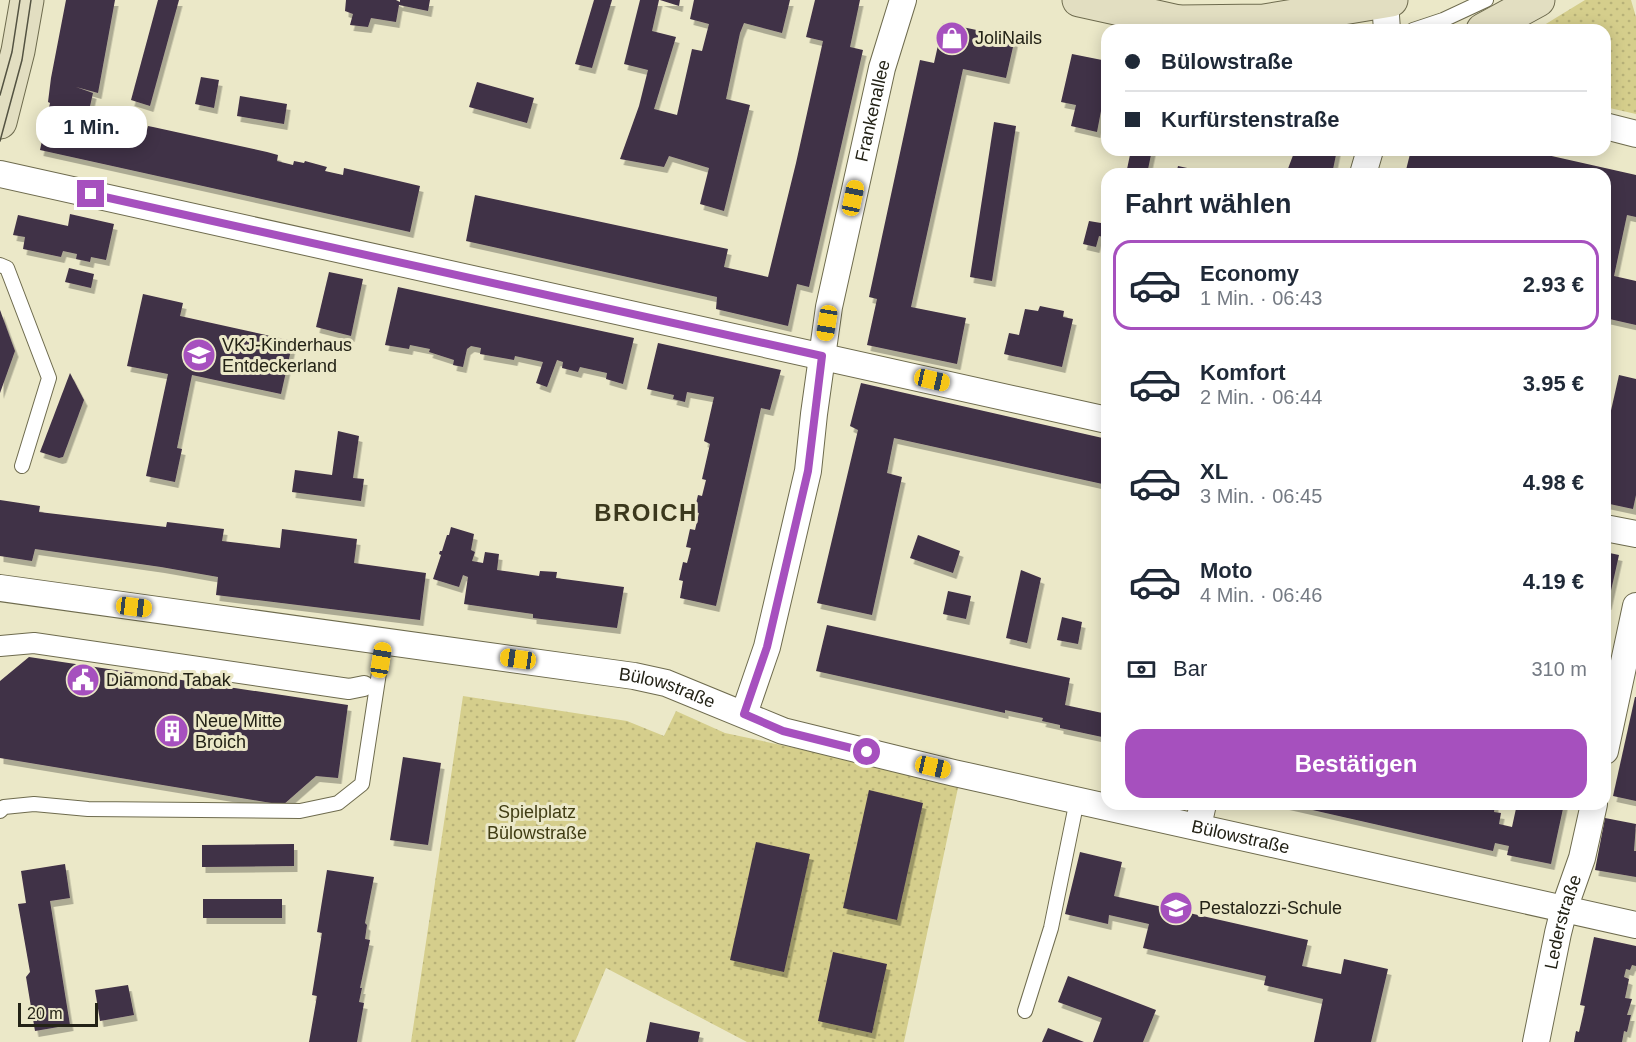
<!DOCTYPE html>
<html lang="de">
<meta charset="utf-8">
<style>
body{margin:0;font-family:Helvetica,sans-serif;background:#f6f6f7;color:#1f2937;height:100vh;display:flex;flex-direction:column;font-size:22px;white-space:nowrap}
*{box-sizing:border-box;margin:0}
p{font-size:20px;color:#747a83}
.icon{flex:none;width:33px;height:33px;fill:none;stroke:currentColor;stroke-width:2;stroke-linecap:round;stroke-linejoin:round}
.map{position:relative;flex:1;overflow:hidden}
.details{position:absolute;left:1101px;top:168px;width:510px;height:642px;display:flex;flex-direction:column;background:#fff;border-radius:18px;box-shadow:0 3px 15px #0003}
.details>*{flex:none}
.top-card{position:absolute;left:1101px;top:24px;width:510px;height:132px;border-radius:18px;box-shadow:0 3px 15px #0003;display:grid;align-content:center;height:132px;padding:0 24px;background:#fff}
.scale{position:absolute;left:18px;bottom:15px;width:80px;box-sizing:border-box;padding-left:6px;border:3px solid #232216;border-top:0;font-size:16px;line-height:21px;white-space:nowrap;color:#232216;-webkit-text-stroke:4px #ebe8c8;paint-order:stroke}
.end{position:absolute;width:27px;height:27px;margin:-14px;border:8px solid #a650be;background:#fff;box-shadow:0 0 0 3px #fff}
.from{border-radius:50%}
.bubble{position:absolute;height:42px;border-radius:18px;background:#fff;box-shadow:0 3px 15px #0003;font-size:20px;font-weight:600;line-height:42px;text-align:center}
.car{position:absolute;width:18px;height:36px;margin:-18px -9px;border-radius:8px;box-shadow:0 0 4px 2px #0007;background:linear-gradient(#f5c518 24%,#345 0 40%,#f5c518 0 76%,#345 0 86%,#f5c518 0)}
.top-card b{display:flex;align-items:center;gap:21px;height:57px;font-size:22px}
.top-card b+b{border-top:2px solid #e0e1e3}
.top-card i{width:15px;height:15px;background:#1f2937}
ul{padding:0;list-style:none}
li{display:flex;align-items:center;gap:18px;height:90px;margin:0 12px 9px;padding:0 12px;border:3px solid transparent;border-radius:18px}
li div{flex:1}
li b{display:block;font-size:22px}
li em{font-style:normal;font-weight:600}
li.active{border-color:#a650be}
li>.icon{width:54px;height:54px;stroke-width:1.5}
h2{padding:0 24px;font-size:27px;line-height:72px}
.pay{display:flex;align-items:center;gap:15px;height:66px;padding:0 24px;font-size:22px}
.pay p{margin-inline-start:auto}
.primary-button{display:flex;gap:12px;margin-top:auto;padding:12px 24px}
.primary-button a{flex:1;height:69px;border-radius:18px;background:#a650be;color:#fff;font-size:24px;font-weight:600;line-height:69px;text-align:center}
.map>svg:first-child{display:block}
</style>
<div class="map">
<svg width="1636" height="1042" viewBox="0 0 1636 1042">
<defs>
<pattern id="park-dots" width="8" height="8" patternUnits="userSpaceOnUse" patternTransform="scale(1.5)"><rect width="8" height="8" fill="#d5ce8c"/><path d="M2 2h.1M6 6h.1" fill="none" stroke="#b7b178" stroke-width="1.8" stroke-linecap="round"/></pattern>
<filter id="shadow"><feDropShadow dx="3.5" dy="6" stdDeviation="0" flood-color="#0004"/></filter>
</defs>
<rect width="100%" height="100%" fill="#ebe8c8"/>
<g fill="url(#park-dots)">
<path d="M1585,0H1631L1636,17V114L1605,107V30H1536Z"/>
<path d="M463,696L627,721L664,736L676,711L725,733L959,783L904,1042H747L606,968L575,1042H411Z"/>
</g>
<g fill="#413046" filter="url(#shadow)">
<path d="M66,0H115L98,93L76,87L93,93L88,115L124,123V122H129L128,126L147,130L148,126L153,127L267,152L278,155L277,161L293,165L294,161L304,163L305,161L327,167L325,171L343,175L344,168L420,186L410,232L40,150L50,103L48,102L51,78Z"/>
<path d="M158,0H179L150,106L131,100Z"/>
<path d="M346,0H396L400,2V0H430L428,11L399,5L396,22L371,18L368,27L350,25L353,14L345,11Z"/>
<path d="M594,0H612L592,68L575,64Z"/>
<path d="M640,0H659L652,31L676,37L654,109L677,115L692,49L702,51L709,24L690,19L694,0H790L782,33L744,23L740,33L726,99L750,105L724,211L700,204L709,168L669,156L664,167L620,159L639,106L648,70L624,64Z"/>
<path d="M660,0H680L679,6Z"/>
<path d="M815,0H860L850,47L863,50L809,287L797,284L788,326L716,309L717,297L466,241L475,195L728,249L724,267L768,277L796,163L823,41L806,37Z"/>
<path d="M943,23L1015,38L1006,78L963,69L911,307L966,318L957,364L867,345L877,299L869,297L920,60L934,63Z"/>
<path d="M1072,54L1107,61V112L1101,111L1097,132L1071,126L1076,105L1061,102Z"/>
<path d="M201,77L219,80L214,108L195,104Z"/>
<path d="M477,82L534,98L527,123L469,107Z"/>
<path d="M240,96L287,104L284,124L237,116Z"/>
<path d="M994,122L1016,126L992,281L970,277Z"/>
<path d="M1131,150H1152L1147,174H1126Z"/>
<path d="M1295,150H1337L1332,174H1286Z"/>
<path d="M1411,150H1525L1636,175V217L1627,215L1614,276L1636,281V325L1605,318V237L1609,218L1605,217V174H1405Z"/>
<path d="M1178,166L1201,171L1200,174H1176Z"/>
<path d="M1104,211H1107V238L1099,236L1096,247L1083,244L1089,221L1101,223Z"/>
<path d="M70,214L114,224L106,260L91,257L90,262L76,259L77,254L63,251L61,257L23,249L25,237L13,235L18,215L68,226Z"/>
<path d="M69,268L94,274L91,288L65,282Z"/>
<path d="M329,272L363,279L351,336L316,327Z"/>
<path d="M398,287L634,338L623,384L606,379L607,373L580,367L578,372L562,368L563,362L557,360L547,387L536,383L543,362L515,356L514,360L480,354L481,348L471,346L467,349L463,367L453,365L454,360L429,352L430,349L410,345L409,349L385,345Z"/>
<path d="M143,294L183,303L180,316L293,341L281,394L192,375L177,448L182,449L175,482L146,476L168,374L127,366Z"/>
<path d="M1040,306L1064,311L1063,317L1073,319L1062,367L1004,354L1009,333L1019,335L1025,309L1038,311Z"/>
<path d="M0,310L15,351L0,393Z"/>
<path d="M658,343L781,370L770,410L761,408L716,606L680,598L683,581L679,580L683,562L687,563L691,548L686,547L690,529L695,530L699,513L694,512L698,495L702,496L706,480L702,479L710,444L704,441L714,397L687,392L685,402L673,399L674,395L647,389Z"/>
<path d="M1106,359H1107V385L1101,383Z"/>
<path d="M70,373L84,400L63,457L59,458L40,452Z"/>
<path d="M1619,375L1636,379V495L1633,509L1605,503V437Z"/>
<path d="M861,383L1107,439V485L894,438L887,473L902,477L872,615L817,603L858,430L850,426Z"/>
<path d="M338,431L359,436L353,478L364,479L361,501L292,492L295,470L332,475Z"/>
<path d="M0,500L40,506L39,512L166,527L167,522L224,529L222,541L280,548L282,529L357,539L354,563L426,573L420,620L216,595L218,577L161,567L35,549L32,561L0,556Z"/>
<path d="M451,527L474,534L471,550L475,552L472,561L483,563L485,552L499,554L497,570L539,576L540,571L557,572L556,578L624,587L617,628L533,618V614L464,604L468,577L463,575L459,587L433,579L441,555L439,554L440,551H442L447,535H449Z"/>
<path d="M918,535L960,551L953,573L910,558Z"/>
<path d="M1605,552L1619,555L1608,604L1605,603Z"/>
<path d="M1021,570L1041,578L1027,643L1006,638Z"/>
<path d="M948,591L971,596L966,619L943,614Z"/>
<path d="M1062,617L1082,622L1078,644L1057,640Z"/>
<path d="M827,625L1070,678L1065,705L1107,714V738L1060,728V725L1042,721L1043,718L1005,710V713L816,671Z"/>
<path d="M29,657L348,705L338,778L316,776L283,805L0,758V681Z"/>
<path d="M1635,697H1636V801L1613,796Z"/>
<path d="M403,757L441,763L428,845L390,840Z"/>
<path d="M869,790L923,803L897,920L843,908Z"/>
<path d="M1286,804H1495L1494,812L1501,813L1499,824L1512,827L1517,804H1564L1551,864L1507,855L1509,846L1495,843L1493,851Z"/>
<path d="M1605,818L1636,824L1634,851H1636V877L1595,870Z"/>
<path d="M756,842L810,854L784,972L730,960Z"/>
<path d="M294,844V866L202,867V845Z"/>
<path d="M1080,852L1122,862L1114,896L1308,940L1302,966L1341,974L1344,959L1388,969L1371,1042H1314L1323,999L1264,985L1266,976L1143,948L1149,924L1109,915L1108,924L1065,914Z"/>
<path d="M65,864L70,898L50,901L70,1025L35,1031L26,977L30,972L18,904L26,903L21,871Z"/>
<path d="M327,870L374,877L365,923L367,925L365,939L370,940L360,988H362L359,1002L364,1003L357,1042H309L317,996L312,995L322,933L317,932Z"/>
<rect x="203" y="899" width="79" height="19"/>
<path d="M1594,937L1636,946V966L1632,965L1630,970L1626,969L1624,977L1629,979L1625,998L1632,999L1627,1015H1631L1627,1032L1624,1031L1622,1042H1574L1576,1031L1579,1032L1585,1006L1580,1005Z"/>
<path d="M833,952L887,964L872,1033L818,1021Z"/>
<path d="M1068,976L1156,1010L1143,1042H1093L1102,1018L1058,1002Z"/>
<path d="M128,985L134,1015L100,1021L95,990Z"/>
<path d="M650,1022L700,1032L698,1042H646Z"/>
<path d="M1048,1028L1084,1042H1042Z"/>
</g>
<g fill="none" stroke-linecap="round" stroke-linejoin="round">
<g stroke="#6e6b4e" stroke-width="16">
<g id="service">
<path d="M1413,30L1443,20L1486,0"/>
<path d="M0,265L7,268L49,378L22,466"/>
<path d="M0,811L4,807L34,804L88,809L300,811L338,803L362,784L384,640"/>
<path d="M1025,1011L1051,928L1077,800"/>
</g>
</g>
<g stroke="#6e6b4e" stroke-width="22">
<path id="pedestrian" d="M0,646L34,643L349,689L364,686"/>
</g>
<g stroke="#6e6b4e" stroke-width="28">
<g id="minor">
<path d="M1385,2L1387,30"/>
<path d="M1605,126L1636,134"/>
<path d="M0,174L1107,420"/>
<path d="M1363,174L1370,150"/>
<path d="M1605,528L1636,534"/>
<path id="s1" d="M0,588L634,676L666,683L783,731L954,773L1636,925"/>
<path id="s2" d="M744,714L767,647L808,471L814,414L829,307L882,68L903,0"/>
<path d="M1605,751L1636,606"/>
<path d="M1198,826L1203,804"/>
<path id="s3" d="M1536,1042L1558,933L1564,909L1582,858L1594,804"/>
</g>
</g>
<g stroke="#6e6b4e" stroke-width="35">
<g id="secondary">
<path d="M1079,0L1179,22L1198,30"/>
<path d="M1179,22L1264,21L1391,0"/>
<path d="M1483,30L1538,0"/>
<path d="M0,122L18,51L27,0"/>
</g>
</g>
<use href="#service" stroke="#fff" stroke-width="14"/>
<use href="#pedestrian" stroke="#fff" stroke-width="20"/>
<use href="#minor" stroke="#fff" stroke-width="26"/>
<use href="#secondary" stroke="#e2dec1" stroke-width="33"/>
<g stroke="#535241" stroke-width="1.5">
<path d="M0,95L12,52L20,0"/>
<path d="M0,141L22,60L31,0"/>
</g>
</g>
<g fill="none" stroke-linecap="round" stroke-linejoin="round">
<path stroke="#a650be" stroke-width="8" d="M91,194L822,356L808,471L767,647L744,714L783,731L867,752"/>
</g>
<defs>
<g id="shop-disc" transform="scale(1.725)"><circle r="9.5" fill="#a650be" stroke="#ebe8c8"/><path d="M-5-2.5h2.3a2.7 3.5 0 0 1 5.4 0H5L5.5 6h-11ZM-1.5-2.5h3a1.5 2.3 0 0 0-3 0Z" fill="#fff"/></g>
<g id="school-disc" transform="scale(1.725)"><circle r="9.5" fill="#a650be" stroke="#ebe8c8"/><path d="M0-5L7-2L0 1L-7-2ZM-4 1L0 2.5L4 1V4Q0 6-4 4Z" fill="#fff"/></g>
<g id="civic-disc" transform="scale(1.725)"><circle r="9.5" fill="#a650be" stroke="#ebe8c8"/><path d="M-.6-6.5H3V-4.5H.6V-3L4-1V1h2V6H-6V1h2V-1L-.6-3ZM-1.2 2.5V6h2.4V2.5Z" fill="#fff"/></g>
<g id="building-disc" transform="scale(1.725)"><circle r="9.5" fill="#a650be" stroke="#ebe8c8"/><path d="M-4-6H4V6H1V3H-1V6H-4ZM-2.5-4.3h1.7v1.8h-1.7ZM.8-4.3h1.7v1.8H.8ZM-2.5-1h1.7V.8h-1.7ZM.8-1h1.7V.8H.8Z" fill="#fff"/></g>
</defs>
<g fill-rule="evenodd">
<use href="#shop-disc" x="952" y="38"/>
<use href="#school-disc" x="199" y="355"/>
<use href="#civic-disc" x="83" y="680"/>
<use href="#building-disc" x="172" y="731"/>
<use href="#school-disc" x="1176" y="908"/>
</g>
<g text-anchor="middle" stroke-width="6" stroke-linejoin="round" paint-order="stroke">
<g font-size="18" fill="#232216" stroke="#ebe8c8" text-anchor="start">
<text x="975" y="44">JoliNails</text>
<text x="222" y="351">VKJ-Kinderhaus<tspan x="222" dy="21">Entdeckerland</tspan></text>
<text x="106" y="686">Diamond Tabak</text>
<text x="195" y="727">Neue Mitte<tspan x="195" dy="21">Broich</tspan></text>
<text x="1199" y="914">Pestalozzi-Schule</text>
</g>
<g font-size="18" fill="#232216" stroke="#ebe8c8">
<text dy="6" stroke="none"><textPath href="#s2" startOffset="618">Frankenallee</textPath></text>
<text dy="6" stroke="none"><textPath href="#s1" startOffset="675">Bülowstraße</textPath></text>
<text dy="6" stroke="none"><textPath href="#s1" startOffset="1269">Bülowstraße</textPath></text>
<text dy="6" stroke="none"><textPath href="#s3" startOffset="123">Lederstraße</textPath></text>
</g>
<g font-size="18" fill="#403c13" stroke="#ebe8c8">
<text x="537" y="818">Spielplatz<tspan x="537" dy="21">Bülowstraße</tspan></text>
</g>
<g font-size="24" font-weight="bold" letter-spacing="1.5" fill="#3b381d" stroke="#ebe8c8">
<text x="646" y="521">BROICH</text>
</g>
</g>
</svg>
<div class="scale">20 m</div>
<i class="end from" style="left:867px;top:752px"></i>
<i class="end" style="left:91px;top:194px"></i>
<div class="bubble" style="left:36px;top:106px;width:111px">1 Min.</div>
<i class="car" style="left:853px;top:198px;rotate:12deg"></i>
<i class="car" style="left:827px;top:323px;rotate:189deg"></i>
<i class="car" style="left:932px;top:380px;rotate:103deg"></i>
<i class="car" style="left:134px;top:607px;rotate:97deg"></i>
<i class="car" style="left:518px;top:659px;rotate:278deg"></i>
<i class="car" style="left:381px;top:660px;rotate:9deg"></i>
<i class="car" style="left:933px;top:767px;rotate:103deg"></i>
<div class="top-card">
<b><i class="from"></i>Bülowstraße</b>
<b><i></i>Kurfürstenstraße</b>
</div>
<section class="details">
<h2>Fahrt wählen</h2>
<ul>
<li class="active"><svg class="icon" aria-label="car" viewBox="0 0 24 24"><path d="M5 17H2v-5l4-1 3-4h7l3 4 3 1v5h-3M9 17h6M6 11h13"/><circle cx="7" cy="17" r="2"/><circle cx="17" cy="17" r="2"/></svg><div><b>Economy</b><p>1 Min. · 06:43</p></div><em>2.93 €</em></li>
<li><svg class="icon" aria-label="car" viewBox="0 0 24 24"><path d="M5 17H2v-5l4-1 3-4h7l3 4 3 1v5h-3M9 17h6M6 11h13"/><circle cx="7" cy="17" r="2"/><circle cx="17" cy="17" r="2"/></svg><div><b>Komfort</b><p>2 Min. · 06:44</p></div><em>3.95 €</em></li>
<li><svg class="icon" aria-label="car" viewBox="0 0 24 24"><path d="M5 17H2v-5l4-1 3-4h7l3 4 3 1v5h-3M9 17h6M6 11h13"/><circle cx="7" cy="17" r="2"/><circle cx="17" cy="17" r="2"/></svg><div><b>XL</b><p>3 Min. · 06:45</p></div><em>4.98 €</em></li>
<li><svg class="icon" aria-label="car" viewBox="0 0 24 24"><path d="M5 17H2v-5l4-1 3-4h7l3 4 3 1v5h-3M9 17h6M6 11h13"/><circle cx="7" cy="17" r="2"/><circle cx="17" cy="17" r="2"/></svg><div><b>Moto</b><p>4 Min. · 06:46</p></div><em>4.19 €</em></li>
</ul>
<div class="pay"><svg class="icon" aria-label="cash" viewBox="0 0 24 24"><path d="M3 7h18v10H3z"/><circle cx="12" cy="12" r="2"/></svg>Bar<p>310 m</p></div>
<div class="primary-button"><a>Bestätigen</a></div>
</section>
</div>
